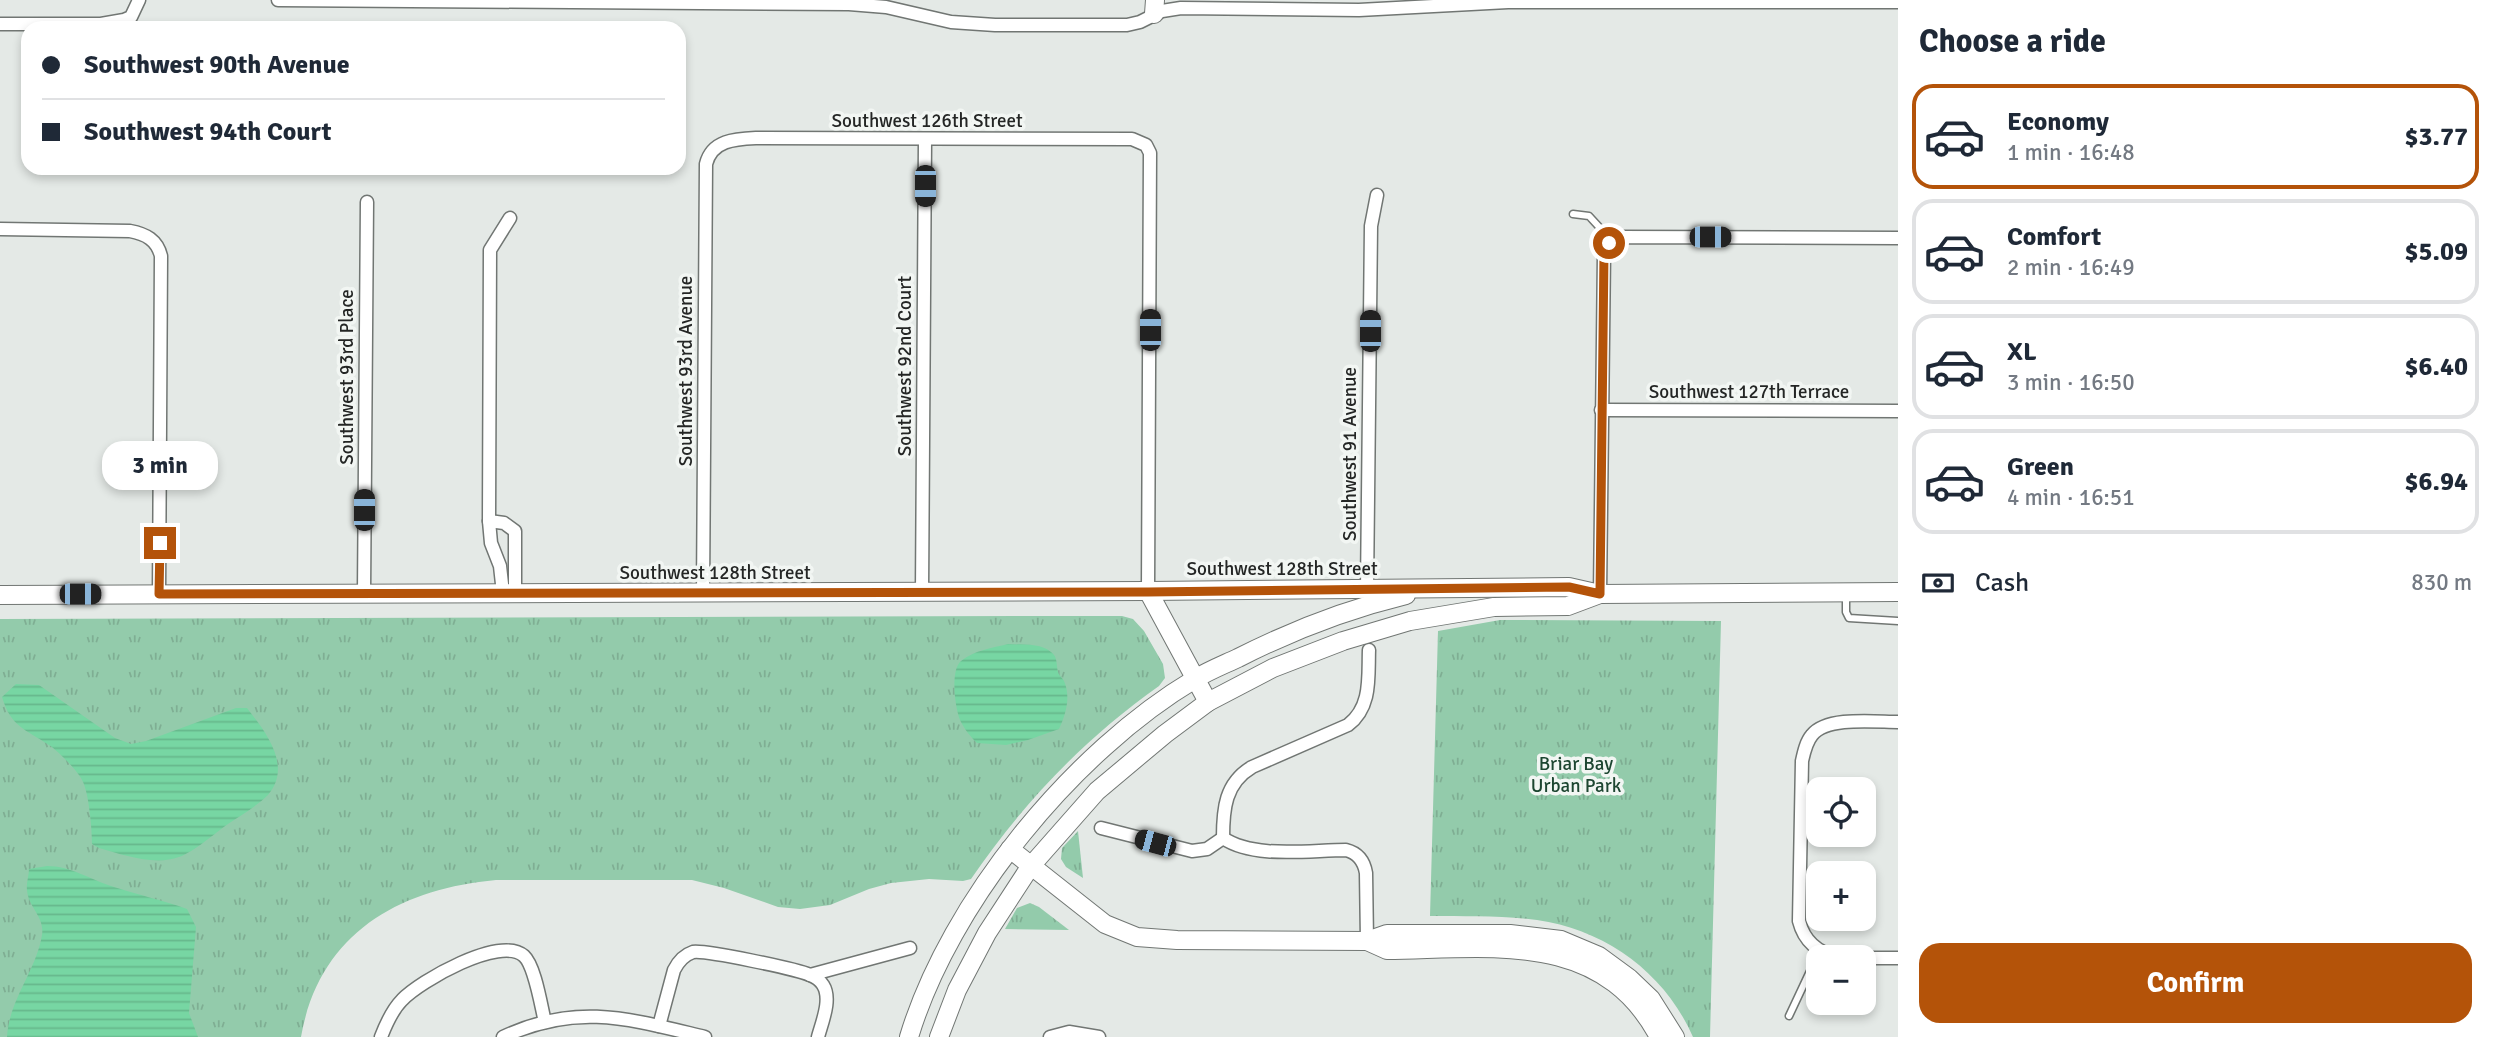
<!DOCTYPE html>
<meta charset="utf-8">
<style>
body{margin:0;font-family:Signika,sans-serif;background:#f2f2f3;color:#1f2937;height:100vh;display:flex;flex-direction:column;font-size:26px;white-space:nowrap}
*{box-sizing:border-box;margin:0}
p{font-size:23px;color:#747a83}
.icon{flex:none;width:38px;height:38px;fill:none;stroke:currentColor;stroke-width:2;stroke-linecap:round;stroke-linejoin:round}
.map{position:relative;flex:1;overflow:hidden}
.drawer{display:flex;flex-direction:column;background:#fff;width:595px}
.drawer>*{flex:none}
.banner{position:absolute;left:21px;top:21px;width:665px;height:154px;border-radius:21px;box-shadow:0 4px 10px #0003;display:grid;align-content:center;height:154px;padding:0 21px;background:#fff}
.fabs{position:absolute;left:1806px;top:777px;display:grid;gap:14px}
.fabs a{display:grid;place-items:center;width:70px;height:70px;border-radius:14px;background:#fff;box-shadow:0 4px 10px #0003;font-size:35px}
.end{position:absolute;width:32px;height:32px;margin:-16px;border:9px solid #b45309;background:#fff;box-shadow:0 0 0 4px #fff}
.from{border-radius:50%}
.bubble{position:absolute;height:49px;border-radius:21px;background:#fff;box-shadow:0 4px 10px #0003;font-size:23px;font-weight:700;line-height:49px;text-align:center}
.car{position:absolute;width:21px;height:42px;margin:-21px -10px;border-radius:9px;box-shadow:0 0 5px 2px #0007;background:linear-gradient(#222 24%,#8ab4d8 0 40%,#222 0 76%,#8ab4d8 0 86%,#222 0)}
.banner b{display:flex;align-items:center;gap:24px;height:66px;font-size:26px}
.banner b+b{border-top:2px solid #e0e1e3}
.banner i{width:18px;height:18px;background:#1f2937}
ul{padding:0;list-style:none}
li{display:flex;align-items:center;gap:21px;height:105px;margin:0 14px 10px;padding:0 7px;border:4px solid #e0e1e3;border-radius:21px}
li div{flex:1}
li b{display:block;font-size:26px}
li em{font-style:normal;font-weight:700}
li.on{border-color:#b45309}
li>.icon{width:63px;height:63px;stroke-width:1.5}
h2{padding:0 21px;font-size:32px;line-height:84px}
.pay{display:flex;align-items:center;gap:18px;height:77px;padding:0 21px;font-size:26px}
.pay p{margin-inline-start:auto}
.primary-button{display:flex;gap:14px;margin-top:auto;padding:14px 21px}
.primary-button a{flex:1;height:80px;border-radius:21px;background:#b45309;color:#fff;font-size:28px;font-weight:700;line-height:80px;text-align:center}
main{display:flex;flex:1;min-height:0}
.map>svg:first-child{display:block}
</style>
<main>
<div class="map">
<svg width="1898" height="1037" viewBox="0 0 1898 1037">
<defs>
<pattern id="grass-tufts" width="24" height="20" patternUnits="userSpaceOnUse" patternTransform="scale(1.75)"><rect width="24" height="20" fill="#93cbab"/><path d="M3 7l-1-3M5 7V3M7 7l1-3M15 17l-1-3M17 17v-4M19 17l1-3" fill="none" stroke="#7fae93"/></pattern>
<pattern id="water-rules" width="6" height="5" patternUnits="userSpaceOnUse" patternTransform="scale(1.75)"><rect width="6" height="5" fill="#77d6a3"/><path d="M0 2.5h6" fill="none" stroke="#67b88c"/></pattern>
</defs>
<rect width="100%" height="100%" fill="#e4e9e6"/>
<g fill="url(#grass-tufts)">
<path d="M1058,616H1122L1133,619L1144,631L1163,664L1165,678L1159,686C1084,739 1023,803 971,879L963,881L929,879L891,883L869,889L830,905L800,909L778,907L724,888L692,880H496C398,889 319,934 301,1037H0V619Z"/>
<path d="M1500,620L1721,621L1710,1037H1693C1665,973 1606,930 1537,920C1502,915 1465,917 1430,916L1438,631Z"/>
<path d="M1078,831L1083,878L1066,867L1061,859L1062,848Z"/>
<path d="M1030,903L1039,907L1069,930L1005,929L1017,908Z"/>
</g>
<g fill="url(#water-rules)">
<path d="M1008,644C1022,645 1041,643 1051,652C1058,657 1056,664 1058,672C1059,676 1062,677 1064,681C1071,697 1066,714 1059,729L1028,740L1006,745L977,743C971,737 964,729 960,720C955,708 950,670 961,661C975,650 992,648 1008,644Z"/>
<path d="M16,684L39,685L115,738L131,744L146,741L236,708H247C265,731 293,766 268,795C257,806 241,815 228,824C215,833 194,852 179,857C155,866 123,855 99,848L92,844C92,830 89,792 82,780C78,771 57,750 49,745C25,729 11,727 2,697Z"/>
<path d="M47,866C71,866 91,880 114,887C138,895 163,900 187,909L196,927L189,1013L198,1037H7C9,1000 36,971 42,935C45,917 28,907 27,890C26,884 29,875 29,869Z"/>
</g>
<g fill="none" stroke-linecap="round" stroke-linejoin="round">
<g stroke="#717673" stroke-width="9">
<g id="lane">
<path d="M1573,214L1589,216L1612,241"/>
<path d="M1846,594V612L1849,618L1898,621"/>
<path d="M1789,1016L1820,950"/>
</g>
</g>
<g stroke="#717673" stroke-width="15">
<g id="street">
<path d="M278,0L849,4L886,7L951,22L995,25H1127L1140,22L1162,11L1181,8L1359,10L1508,2H1898"/>
<path d="M0,24H101L124,20L131,17L139,0"/>
<path d="M0,229L130,231C146,234 157,240 161,256L159,594"/>
<path d="M1601,410L1898,411"/>
<path d="M489,521L504,523L515,531V593"/>
<path d="M1367,588L1371,226L1377,195"/>
<path d="M922,592L925,140"/>
<path d="M364,593L367,202"/>
<path d="M503,593L500,566L491,543L489,521L490,250L510,218"/>
<path d="M703,593L706,164C712,140 735,139 756,138L1132,139L1146,145L1150,153L1148,591"/>
<path d="M1600,594L1604,253L1609,243L1621,237L1898,238"/>
<path d="M1101,828L1192,851L1207,849L1223,838"/>
<path d="M1223,838C1223,809 1225,783 1252,767L1348,725C1372,707 1368,677 1369,650"/>
<path d="M1223,838C1254,859 1309,850 1346,850C1358,853 1364,861 1366,873L1367,941"/>
<path d="M1838,957C1818,953 1804,941 1799,921L1802,761C1804,752 1806,742 1812,735C1827,716 1876,722 1898,722"/>
<path d="M1864,958H1898"/>
<path d="M810,975L910,948"/>
<path d="M659,1026L674,970C678,962 684,955 693,952C706,950 796,969 810,975C815,977 820,980 823,985C832,999 822,1022 818,1037"/>
<path d="M381,1037C386,1024 392,1010 402,1000C420,981 500,935 524,956C535,966 541,1006 545,1022"/>
<path d="M503,1037C577,1002 630,1019 705,1037"/>
<path d="M1050,1037L1069,1032L1099,1037"/>
</g>
</g>
<g stroke="#717673" stroke-width="20">
<g id="secondary">
<path d="M1154,14L1155,0"/>
<path d="M1148,591L1208,702"/>
<path d="M0,595L1148,591L1569,587L1600,594L1898,592"/>
<path d="M1010,849L1105,924L1137,937L1177,940L1367,941L1387,934H1510L1561,940L1599,956L1629,978L1651,999L1675,1037"/>
<path d="M1367,941L1387,950C1489,949 1602,929 1659,1037"/>
<path d="M909,1037C950,901 1074,751 1195,679C1208,671 1223,665 1238,658C1291,631 1348,609 1406,595"/>
<path d="M939,1037L957,990L987,933L1030,867L1097,791L1165,734L1208,702L1273,668L1343,641L1410,621L1494,607L1568,606L1600,594"/>
</g>
</g>
<use href="#lane" stroke="#fff" stroke-width="6"/>
<use href="#street" stroke="#fff" stroke-width="12"/>
<use href="#secondary" stroke="#fff" stroke-width="18"/>
</g>
<g fill="none" stroke-linecap="round" stroke-linejoin="round">
<path stroke="#b45309" stroke-width="9" d="M160,543L159,594L1148,592L1569,587L1600,594L1604,253L1609,243"/>
</g>
<g text-anchor="middle" stroke-width="7" stroke-linejoin="round" paint-order="stroke">
<g font-size="19" fill="#242625" stroke="#f2f6f3">
<text x="927" y="127">Southwest 126th Street</text>
<text transform="translate(904 366) rotate(-90)" y="7">Southwest 92nd Court</text>
<text transform="translate(685 371) rotate(-90)" y="7">Southwest 93rd Avenue</text>
<text transform="translate(346 377) rotate(-90)" y="7">Southwest 93rd Place</text>
<text x="1749" y="398">Southwest 127th Terrace</text>
<text transform="translate(1349 454) rotate(-90)" y="7">Southwest 91 Avenue</text>
<text x="1282" y="575">Southwest 128th Street</text>
<text x="715" y="579">Southwest 128th Street</text>
</g>
<g font-size="19" fill="#1d4631" stroke="#f2f6f3">
<text x="1576" y="770">Briar Bay<tspan x="1576" dy="22">Urban Park</tspan></text>
</g>
</g>
</svg>
<div class="fabs">
<a><svg class="icon" aria-label="locate" viewBox="0 0 24 24"><circle cx="12" cy="12" r="6"/><path d="M12 2v4M12 18v4M2 12h4M18 12h4"/></svg></a>
<a>+</a>
<a>−</a>
</div>
<i class="end from" style="left:1609px;top:243px"></i>
<i class="end" style="left:160px;top:543px"></i>
<div class="bubble" style="left:102px;top:441px;width:116px">3 min</div>
<i class="car" style="left:925px;top:186px;rotate:180deg"></i>
<i class="car" style="left:1710px;top:237px;rotate:90deg"></i>
<i class="car" style="left:1150px;top:330px;rotate:0deg"></i>
<i class="car" style="left:1370px;top:331px;rotate:0deg"></i>
<i class="car" style="left:364px;top:510px;rotate:0deg"></i>
<i class="car" style="left:80px;top:594px;rotate:90deg"></i>
<i class="car" style="left:1155px;top:843px;rotate:285deg"></i>
<div class="banner">
<b><i class="from"></i>Southwest 90th Avenue</b>
<b><i></i>Southwest 94th Court</b>
</div>
</div>
<section class="drawer">
<h2>Choose a ride</h2>
<ul>
<li class="on"><svg class="icon" aria-label="car" viewBox="0 0 24 24"><path d="M5 17H2v-5l4-1 3-4h7l3 4 3 1v5h-3M9 17h6M6 11h13"/><circle cx="7" cy="17" r="2"/><circle cx="17" cy="17" r="2"/></svg><div><b>Economy</b><p>1 min · 16:48</p></div><em>$3.77</em></li>
<li><svg class="icon" aria-label="car" viewBox="0 0 24 24"><path d="M5 17H2v-5l4-1 3-4h7l3 4 3 1v5h-3M9 17h6M6 11h13"/><circle cx="7" cy="17" r="2"/><circle cx="17" cy="17" r="2"/></svg><div><b>Comfort</b><p>2 min · 16:49</p></div><em>$5.09</em></li>
<li><svg class="icon" aria-label="car" viewBox="0 0 24 24"><path d="M5 17H2v-5l4-1 3-4h7l3 4 3 1v5h-3M9 17h6M6 11h13"/><circle cx="7" cy="17" r="2"/><circle cx="17" cy="17" r="2"/></svg><div><b>XL</b><p>3 min · 16:50</p></div><em>$6.40</em></li>
<li><svg class="icon" aria-label="car" viewBox="0 0 24 24"><path d="M5 17H2v-5l4-1 3-4h7l3 4 3 1v5h-3M9 17h6M6 11h13"/><circle cx="7" cy="17" r="2"/><circle cx="17" cy="17" r="2"/></svg><div><b>Green</b><p>4 min · 16:51</p></div><em>$6.94</em></li>
</ul>
<div class="pay"><svg class="icon" aria-label="cash" viewBox="0 0 24 24"><path d="M3 7h18v10H3z"/><circle cx="12" cy="12" r="2"/></svg>Cash<p>830 m</p></div>
<div class="primary-button"><a>Confirm</a></div>
</section>
</main>
